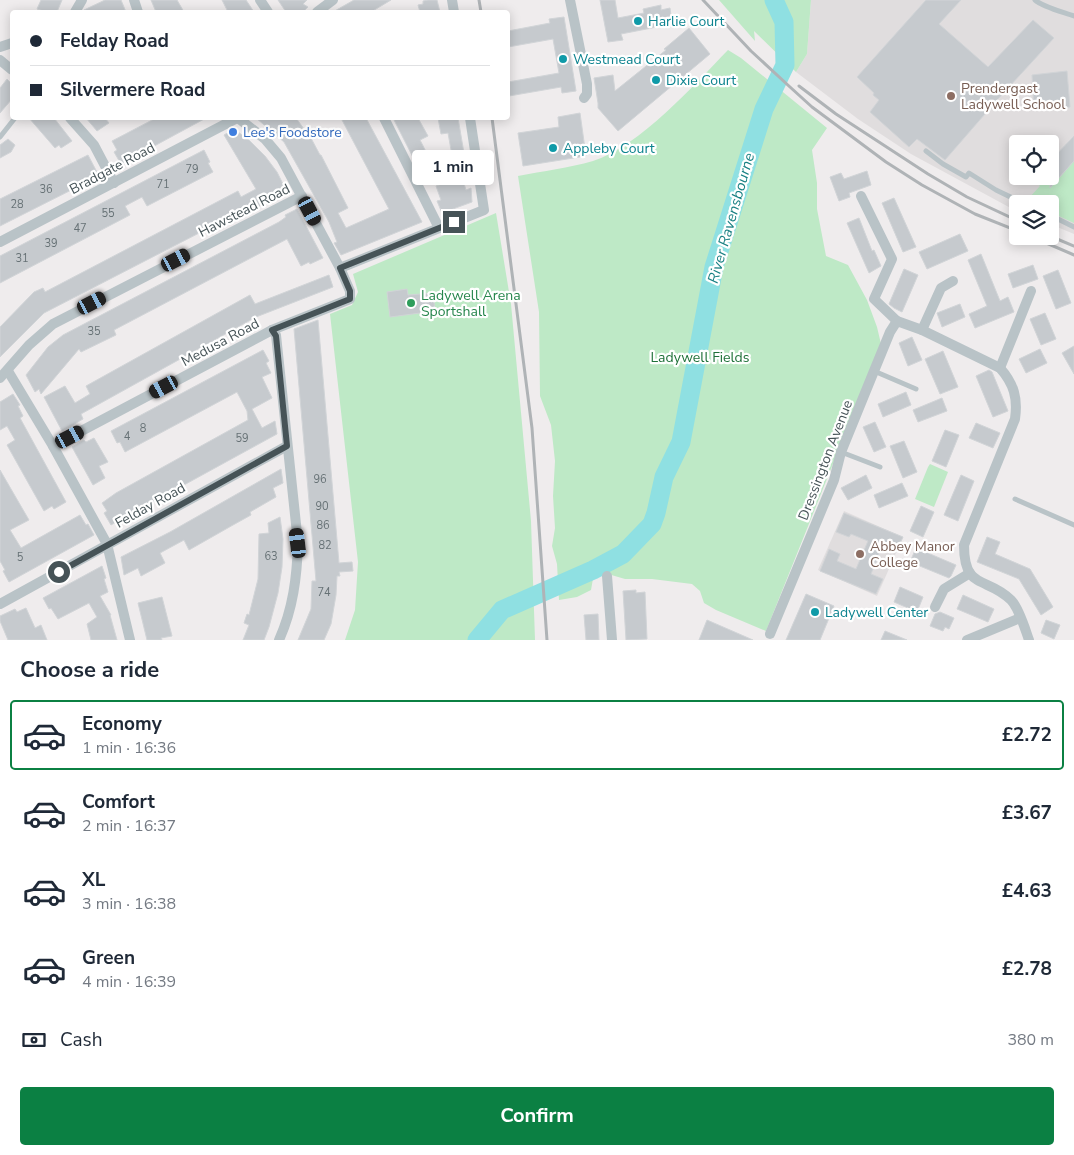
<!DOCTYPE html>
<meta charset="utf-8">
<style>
body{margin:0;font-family:"Nunito Sans",sans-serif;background:#f6f6f7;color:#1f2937;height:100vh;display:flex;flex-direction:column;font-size:19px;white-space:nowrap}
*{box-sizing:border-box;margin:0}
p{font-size:16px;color:#747a83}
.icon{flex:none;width:28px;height:28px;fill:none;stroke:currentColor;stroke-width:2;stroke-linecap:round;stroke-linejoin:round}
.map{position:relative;height:640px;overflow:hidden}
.details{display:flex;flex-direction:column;background:#fff;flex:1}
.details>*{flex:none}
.guide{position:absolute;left:10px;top:10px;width:500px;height:110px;border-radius:5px;box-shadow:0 2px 12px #0003;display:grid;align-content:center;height:110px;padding:0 20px;background:#fff}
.buttons{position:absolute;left:1009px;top:135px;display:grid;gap:10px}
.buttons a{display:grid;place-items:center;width:50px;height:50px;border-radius:5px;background:#fff;box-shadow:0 2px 12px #0003;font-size:25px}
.end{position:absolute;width:22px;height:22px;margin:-11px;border:6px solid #465357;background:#fff;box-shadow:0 0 0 2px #fff}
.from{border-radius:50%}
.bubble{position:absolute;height:35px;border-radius:5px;background:#fff;box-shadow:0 2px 12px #0003;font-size:16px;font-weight:700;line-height:35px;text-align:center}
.car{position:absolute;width:15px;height:30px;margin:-15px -8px;border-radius:6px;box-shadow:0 0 4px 1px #0007;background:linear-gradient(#222 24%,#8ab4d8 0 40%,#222 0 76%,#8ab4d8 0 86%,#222 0)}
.guide b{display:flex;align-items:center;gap:18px;height:48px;font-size:19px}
.guide b+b{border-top:1px solid #e0e1e3}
.guide i{width:12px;height:12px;background:#1f2937}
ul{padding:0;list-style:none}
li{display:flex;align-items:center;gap:15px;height:70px;margin:0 10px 8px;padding:0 10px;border:2px solid transparent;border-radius:5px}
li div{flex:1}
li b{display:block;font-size:19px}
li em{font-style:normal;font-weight:700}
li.selected{border-color:#0b8043}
li>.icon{width:45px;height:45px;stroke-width:1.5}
h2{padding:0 20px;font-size:22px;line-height:60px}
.pay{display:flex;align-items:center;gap:12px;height:55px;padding:0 20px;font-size:19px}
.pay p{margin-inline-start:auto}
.primary-button{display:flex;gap:10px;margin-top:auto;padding:10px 20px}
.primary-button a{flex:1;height:58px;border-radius:5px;background:#0b8043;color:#fff;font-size:20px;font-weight:700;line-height:58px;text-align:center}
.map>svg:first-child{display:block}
</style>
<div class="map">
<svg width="1074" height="640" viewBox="0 0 1074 640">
<rect width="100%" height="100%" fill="#efeced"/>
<g fill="#e0ddde" fill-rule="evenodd">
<path d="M811,0H1074V234L1050,224V204H1018L1017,211L1007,206L911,154L858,119L796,72L807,54ZM1018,144H1050V176H1018Z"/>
<path d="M844,511L903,537L877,596L818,570Z"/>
</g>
<g fill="#bee9c6">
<path d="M719,0H811L807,54L796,72L754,31L755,41Z"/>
<path d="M728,50L741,58L827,128L812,150L817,183V209L826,256L848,265L867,300L877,327L881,344L766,631L716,610L704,603L700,591L692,584L652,579H625L608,574L594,573L591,590L577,597L559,600L557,564L552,546L555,528L553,496L555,461L551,425L540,396L539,312L518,176C543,171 569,168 593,161C640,146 694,85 728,50Z"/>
<path d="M1074,161V223L1050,212V204H1033L1029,201V198L1040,186L1034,180L1036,176H1039L1052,186Z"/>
<path d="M496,213L511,304L531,521L535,640H345L355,610L358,562L330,314L352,305L358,292L353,274Z"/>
<path d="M930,464L948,472L934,507L915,499L928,467Z"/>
</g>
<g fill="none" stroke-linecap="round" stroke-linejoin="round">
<path stroke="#8fe0e2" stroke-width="19" d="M477,640L502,610L593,570L623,554L652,524L656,513L664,477L681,442L714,267L764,109L785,65L784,22L774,0"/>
</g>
<g fill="#c6cace" stroke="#d1d4d7">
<path d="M41,0H62L57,12H47L37,9Z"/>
<path d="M105,0H121L126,12H83L84,10Z"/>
<path d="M151,0H177L184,12H156Z"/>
<path d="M222,0H246L254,12H228Z"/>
<path d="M278,0H307L303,4L308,7L303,12H286Z"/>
<path d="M354,0H391L371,12H333Z"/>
<path d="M428,0H437L440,12H420L418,5L423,4V1Z"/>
<path d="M600,0H615L618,18L644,13L643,9L661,5V10L670,8L672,24L621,34L623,40L608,42Z"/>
<path d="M926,0H961L939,24L988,67L1033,20L1054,38L998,99L945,160L917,139L909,147L870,112L879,100L873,95L874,93L857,77Z"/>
<path d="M564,17L576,91L562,93L561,87L509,96L508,82L559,73L553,39L508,47V31L550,23L549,19Z"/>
<path d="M689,28L710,54L618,131L598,108V103L594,78L613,75L615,91L666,50L664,49Z"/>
<path d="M1067,71L1070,107L1034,110L1032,75Z"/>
<path d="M7,79L12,84V99L0,113V88Z"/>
<path d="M580,113L586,156L523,166L518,133L559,127L558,117Z"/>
<path d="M29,118H54L72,141L61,148L59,145L55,148Z"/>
<path d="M86,118H105L109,123L97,131Z"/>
<path d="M156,118H206L121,164L114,152L117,150L112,141Z"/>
<path d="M256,118H296L312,140L320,155H321L348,208L338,213L346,228L389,209L342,120L347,118H366L422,222L341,255L334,243L337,242L329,222L284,142Z"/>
<path d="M393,118H418L428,136L420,140L435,169H434L436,174L426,179L424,174L422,175Z"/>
<path d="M438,118H458L465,159L453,161L448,133L441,134Z"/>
<path d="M234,129L249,140L265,156L277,172L286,190L255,209L253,205L236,214L44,313L0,357V327L34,292L43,288L45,292L238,191L241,197L256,189L224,135Z"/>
<path d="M1074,136V161L1050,188V184L1040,176H1050V161Z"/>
<path d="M8,139L15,145L11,152L0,158V145Z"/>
<path d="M204,150L210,162L208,163L213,172L147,206L142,197L125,206L130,215L0,283V256Z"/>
<path d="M88,155L99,176L0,226V199Z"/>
<path d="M867,171L871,185L849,193L850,197L839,201L830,177L841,173L844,179Z"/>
<path d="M462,177L466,190L471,188L472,202L442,213L437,201L441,200L436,186Z"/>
<path d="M894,198L916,247L903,252L882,203Z"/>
<path d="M297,209L323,258L310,264L309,262L301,266L287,239L114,330L116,335L81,352L79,349L41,394L39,389L35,392L26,375L48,347L63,335L279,222L286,217L285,215Z"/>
<path d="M859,218L872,251L874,250L881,266L869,273L847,223Z"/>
<path d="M960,234L968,251L927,269L919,252Z"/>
<path d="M981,254L1000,301L1008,297L1014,312L975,328L969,314L987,306L968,260Z"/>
<path d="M1033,265L1038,279L1013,288L1008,274Z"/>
<path d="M904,269L918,275L902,312L894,308L889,304Z"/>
<path d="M1058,270L1071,303L1056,309L1043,276Z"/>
<path d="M329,275L333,287L256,317L81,414L83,419L62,431L44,397L65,386L75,403L90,394L86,386L250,295L255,304Z"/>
<path d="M407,289L408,295L433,293L435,311L390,317L387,292Z"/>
<path d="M960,304L965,317L942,327L937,313Z"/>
<path d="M1045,313L1056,339L1041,345L1030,319Z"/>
<path d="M318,320L339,563L352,562L353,571L339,572L340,576H337L336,595L331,624L324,640H298L311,609L312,581H316L294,329Z"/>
<path d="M912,337L922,360L908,366L899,343Z"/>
<path d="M1074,346V374L1062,353Z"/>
<path d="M1040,349L1047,363L1026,373L1019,359Z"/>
<path d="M263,350L269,361L266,363L271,373L262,377L272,398L252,409L262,428L275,421L277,434L111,525L104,513L107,511L102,503L116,493L248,420L247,411L237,392L125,452L120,442L117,443L111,431Z"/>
<path d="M943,351L958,387L940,394L925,359Z"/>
<path d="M989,370L992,372L1008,411L993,417L976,376Z"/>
<path d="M906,392L911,405L883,417L878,404Z"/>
<path d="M13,394L20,405L18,406L23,416L20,418L66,502L54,509L52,506L44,511L7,445L15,440L7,426L0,430V402Z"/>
<path d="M942,398L947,411L918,422L913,410Z"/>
<path d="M875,422L886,447L874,452L863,427Z"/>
<path d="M976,423L1000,433L993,448L969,438Z"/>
<path d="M945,430L959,435L946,467L932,461Z"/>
<path d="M94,438L108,462L99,466L105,478L93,485L72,447L84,440L86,442Z"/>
<path d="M904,441L917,472L903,478L890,446Z"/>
<path d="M281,469L283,483L273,488L276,497L250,512L251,515L233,525L189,550L184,540L160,553L165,563L141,576L138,568L124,575L121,557L170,532Z"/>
<path d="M0,470L29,520L10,530L21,548L80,515L86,525L88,524L94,535L9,582L3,571L5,570L0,561Z"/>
<path d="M866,475L872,488L848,500L841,488Z"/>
<path d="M961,475L974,481L958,521L944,515Z"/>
<path d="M902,483L908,496L879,508L874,495Z"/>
<path d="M921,506L934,512L923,537L910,531Z"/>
<path d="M844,513L903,537L896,552L882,546L871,574L883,579L876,594L820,571L829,549L840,554L837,561L856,569L868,541L851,534L849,537L836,532Z"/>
<path d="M280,517L283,539L282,567L278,593L269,627L264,640H243L249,625L244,623L247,614L249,615L258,579L259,534L269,533L268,523Z"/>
<path d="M987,537L1000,542L995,554L1030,569L1053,607L1041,615L1019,579L977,562Z"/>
<path d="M916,548L956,565L951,576L949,578L910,562Z"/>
<path d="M102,566L106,578L104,579L108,592L100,596L111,615H110L117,640H91L87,624L97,617L89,603L58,619L51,608L49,609L43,598Z"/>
<path d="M900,587L923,597L917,612L894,602Z"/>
<path d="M636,590V593L645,592L647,639L626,640L623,591Z"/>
<path d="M806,594L834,606L820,640H786Z"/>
<path d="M963,595L994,609L988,622L957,609Z"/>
<path d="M162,597L172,636L161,638L162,640H147L138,603Z"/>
<path d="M26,608L35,628L41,625L47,640H8L0,621V616L15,609L17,612Z"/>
<path d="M940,612L954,618L949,629L945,627L943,631L930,626L935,614Z"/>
<path d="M598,614L599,640H586L584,615Z"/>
<path d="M707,620L753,640H699Z"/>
<path d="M1046,620L1060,625L1054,639L1041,633Z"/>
<path d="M885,631L907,640H881Z"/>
</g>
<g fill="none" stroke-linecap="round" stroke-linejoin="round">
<g stroke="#b9c3c7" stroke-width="5">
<path d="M1035,0C1043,7 1063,12 1074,16"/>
<path d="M0,137L15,118"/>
<path d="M926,151L943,164L966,177L969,173L996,190L1025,204"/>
<path d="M1050,215L1074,227"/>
<path d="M874,371L916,389"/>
<path d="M841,452L880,467"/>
<path d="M1015,499L1074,525"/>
</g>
<g stroke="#b9c3c7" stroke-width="10">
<path d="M134,0L138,12"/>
<path d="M260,0L268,12"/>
<path d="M452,0L454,12"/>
<path d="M570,0L587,84V94L584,98"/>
<path d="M75,12L82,0"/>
<path d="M317,12L333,0"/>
<path d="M0,47L12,43"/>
<path d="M0,60L12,70"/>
<path d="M70,118L94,145L114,183"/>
<path d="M384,118L439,228"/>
<path d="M861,196L892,259L874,299L897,321"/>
<path d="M0,242L237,118"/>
<path d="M340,268L484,210L470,118"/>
<path d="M272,330L276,335L298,543C297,577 293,609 279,640"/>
<path d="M922,330L941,288L953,281"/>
<path d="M1000,368L1031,291"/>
<path d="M8,371L53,446L107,544L130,640"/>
<path d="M0,378L29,345L53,324L302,196"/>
<path d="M53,446L272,330L350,299V291L340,268L281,158L265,139L238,118"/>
<path d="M607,576L612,640"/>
<path d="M0,604L287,446"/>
<path d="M935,607L944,589L970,573"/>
<path d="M770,634L834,480L841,452L874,371L890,332L897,321L922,330L1000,368C1014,384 1018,398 1015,419L964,545C964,591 987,576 1011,600C1019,608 1025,629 1029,640"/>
<path d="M967,640L1020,618"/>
</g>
<g stroke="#afb3b6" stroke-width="3">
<path d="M479,0L481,12"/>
<path d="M703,0L751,51L790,87L812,107L886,162L922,185L975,214L1018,231"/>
<path d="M799,86L836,114L928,174L967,197L1018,221"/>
<path d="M492,118L532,428L547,640"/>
<path d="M1030,236L1074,255"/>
<path d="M1050,236L1074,246"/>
</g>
</g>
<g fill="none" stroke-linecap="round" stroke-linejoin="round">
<path stroke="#465357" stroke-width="6" d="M59,572L287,446L276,336L272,330L350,299V291L340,268L454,222"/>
</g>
<g fill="#0f9aa8" stroke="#fff" stroke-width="2">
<circle cx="638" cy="21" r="5"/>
<circle cx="563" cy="59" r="5"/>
<circle cx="656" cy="80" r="5"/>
<circle cx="553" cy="148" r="5"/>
<circle cx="815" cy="612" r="5"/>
</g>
<g fill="#8d6e63" stroke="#fff" stroke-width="2">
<circle cx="951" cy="96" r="5"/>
<circle cx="860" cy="554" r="5"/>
</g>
<circle fill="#3f7fe0" stroke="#fff" stroke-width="2" cx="233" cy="132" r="5"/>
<circle fill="#2e9e5b" stroke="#fff" stroke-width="2" cx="411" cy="303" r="5"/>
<g text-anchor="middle" stroke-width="4.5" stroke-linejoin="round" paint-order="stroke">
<g font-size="11" fill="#667175">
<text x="192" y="173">79</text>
<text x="163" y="188">71</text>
<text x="46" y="193">36</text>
<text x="17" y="208">28</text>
<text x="108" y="217">55</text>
<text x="80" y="232">47</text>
<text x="51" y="247">39</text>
<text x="22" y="262">31</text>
<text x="94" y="335">35</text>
<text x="143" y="432">8</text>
<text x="127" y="440">4</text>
<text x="242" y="442">59</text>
<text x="320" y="483">96</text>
<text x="322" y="510">90</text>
<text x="323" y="529">86</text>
<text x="325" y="549">82</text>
<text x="271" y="560">63</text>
<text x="20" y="561">5</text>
<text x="324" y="596">74</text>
</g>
<g font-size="14" fill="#0d838f" stroke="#fff" text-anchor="start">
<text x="648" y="26">Harlie Court</text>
<text x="573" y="64">Westmead Court</text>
<text x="666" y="85">Dixie Court</text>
<text x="563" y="153">Appleby Court</text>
<text x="825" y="617">Ladywell Center</text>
</g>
<g font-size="14" fill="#785e54" stroke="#fff" text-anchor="start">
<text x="961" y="93">Prendergast<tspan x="961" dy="16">Ladywell School</tspan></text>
<text x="870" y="551">Abbey Manor<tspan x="870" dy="16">College</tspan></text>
</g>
<g font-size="14" fill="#366cbe" stroke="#fff" text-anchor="start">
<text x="243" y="137">Lee's Foodstore</text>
</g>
<g font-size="14" fill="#465357" stroke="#fff">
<text transform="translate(112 168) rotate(-28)" y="5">Bradgate Road</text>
<text transform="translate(244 210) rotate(-27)" y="5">Hawstead Road</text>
<text transform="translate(220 342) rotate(-28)" y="5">Medusa Road</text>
<text transform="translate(825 460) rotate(-69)" y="5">Dressington Avenue</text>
<text transform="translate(150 505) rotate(-29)" y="5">Felday Road</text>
</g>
<g font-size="14" fill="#27864d" stroke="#fff" text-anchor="start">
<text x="421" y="300">Ladywell Arena<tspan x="421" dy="16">Sportshall</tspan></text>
</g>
<g font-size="14" fill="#1f7139" stroke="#fff">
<text x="700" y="362">Ladywell Fields</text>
</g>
<g font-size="15" font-style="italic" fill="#198083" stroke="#fff">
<text transform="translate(731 218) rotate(-74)" y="5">River Ravensbourne</text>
</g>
</g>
</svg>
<div class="buttons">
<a><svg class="icon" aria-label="locate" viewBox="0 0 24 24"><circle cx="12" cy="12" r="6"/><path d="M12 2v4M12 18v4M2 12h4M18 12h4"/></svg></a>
<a><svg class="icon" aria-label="layers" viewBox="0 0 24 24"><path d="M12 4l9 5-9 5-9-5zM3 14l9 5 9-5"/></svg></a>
</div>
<i class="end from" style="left:59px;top:572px"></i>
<i class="end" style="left:454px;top:222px"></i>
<div class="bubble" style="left:412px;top:150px;width:82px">1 min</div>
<i class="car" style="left:310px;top:211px;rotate:152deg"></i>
<i class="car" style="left:176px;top:260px;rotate:63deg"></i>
<i class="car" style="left:92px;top:303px;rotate:63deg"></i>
<i class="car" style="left:164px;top:387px;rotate:242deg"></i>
<i class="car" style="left:70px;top:437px;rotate:62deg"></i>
<i class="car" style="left:298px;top:543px;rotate:353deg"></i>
<div class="guide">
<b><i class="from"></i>Felday Road</b>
<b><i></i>Silvermere Road</b>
</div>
</div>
<section class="details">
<h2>Choose a ride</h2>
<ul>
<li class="selected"><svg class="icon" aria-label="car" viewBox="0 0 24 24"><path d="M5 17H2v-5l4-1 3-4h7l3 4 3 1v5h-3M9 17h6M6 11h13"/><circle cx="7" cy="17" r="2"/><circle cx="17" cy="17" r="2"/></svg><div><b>Economy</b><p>1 min · 16:36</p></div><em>£2.72</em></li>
<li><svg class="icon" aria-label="car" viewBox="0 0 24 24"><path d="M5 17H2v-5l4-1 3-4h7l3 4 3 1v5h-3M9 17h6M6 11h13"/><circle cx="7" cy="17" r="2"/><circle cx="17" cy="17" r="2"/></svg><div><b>Comfort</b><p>2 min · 16:37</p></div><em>£3.67</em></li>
<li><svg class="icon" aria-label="car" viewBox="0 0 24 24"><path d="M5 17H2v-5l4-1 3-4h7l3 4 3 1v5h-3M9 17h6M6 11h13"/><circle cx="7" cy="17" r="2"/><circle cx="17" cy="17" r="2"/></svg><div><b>XL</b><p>3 min · 16:38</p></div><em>£4.63</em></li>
<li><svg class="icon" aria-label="car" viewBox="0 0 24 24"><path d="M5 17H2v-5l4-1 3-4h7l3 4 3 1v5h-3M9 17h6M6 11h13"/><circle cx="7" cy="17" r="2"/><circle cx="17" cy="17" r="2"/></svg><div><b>Green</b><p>4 min · 16:39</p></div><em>£2.78</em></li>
</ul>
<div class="pay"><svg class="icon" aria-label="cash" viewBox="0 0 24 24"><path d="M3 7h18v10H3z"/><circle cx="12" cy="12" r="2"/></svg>Cash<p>380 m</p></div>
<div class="primary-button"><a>Confirm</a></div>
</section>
